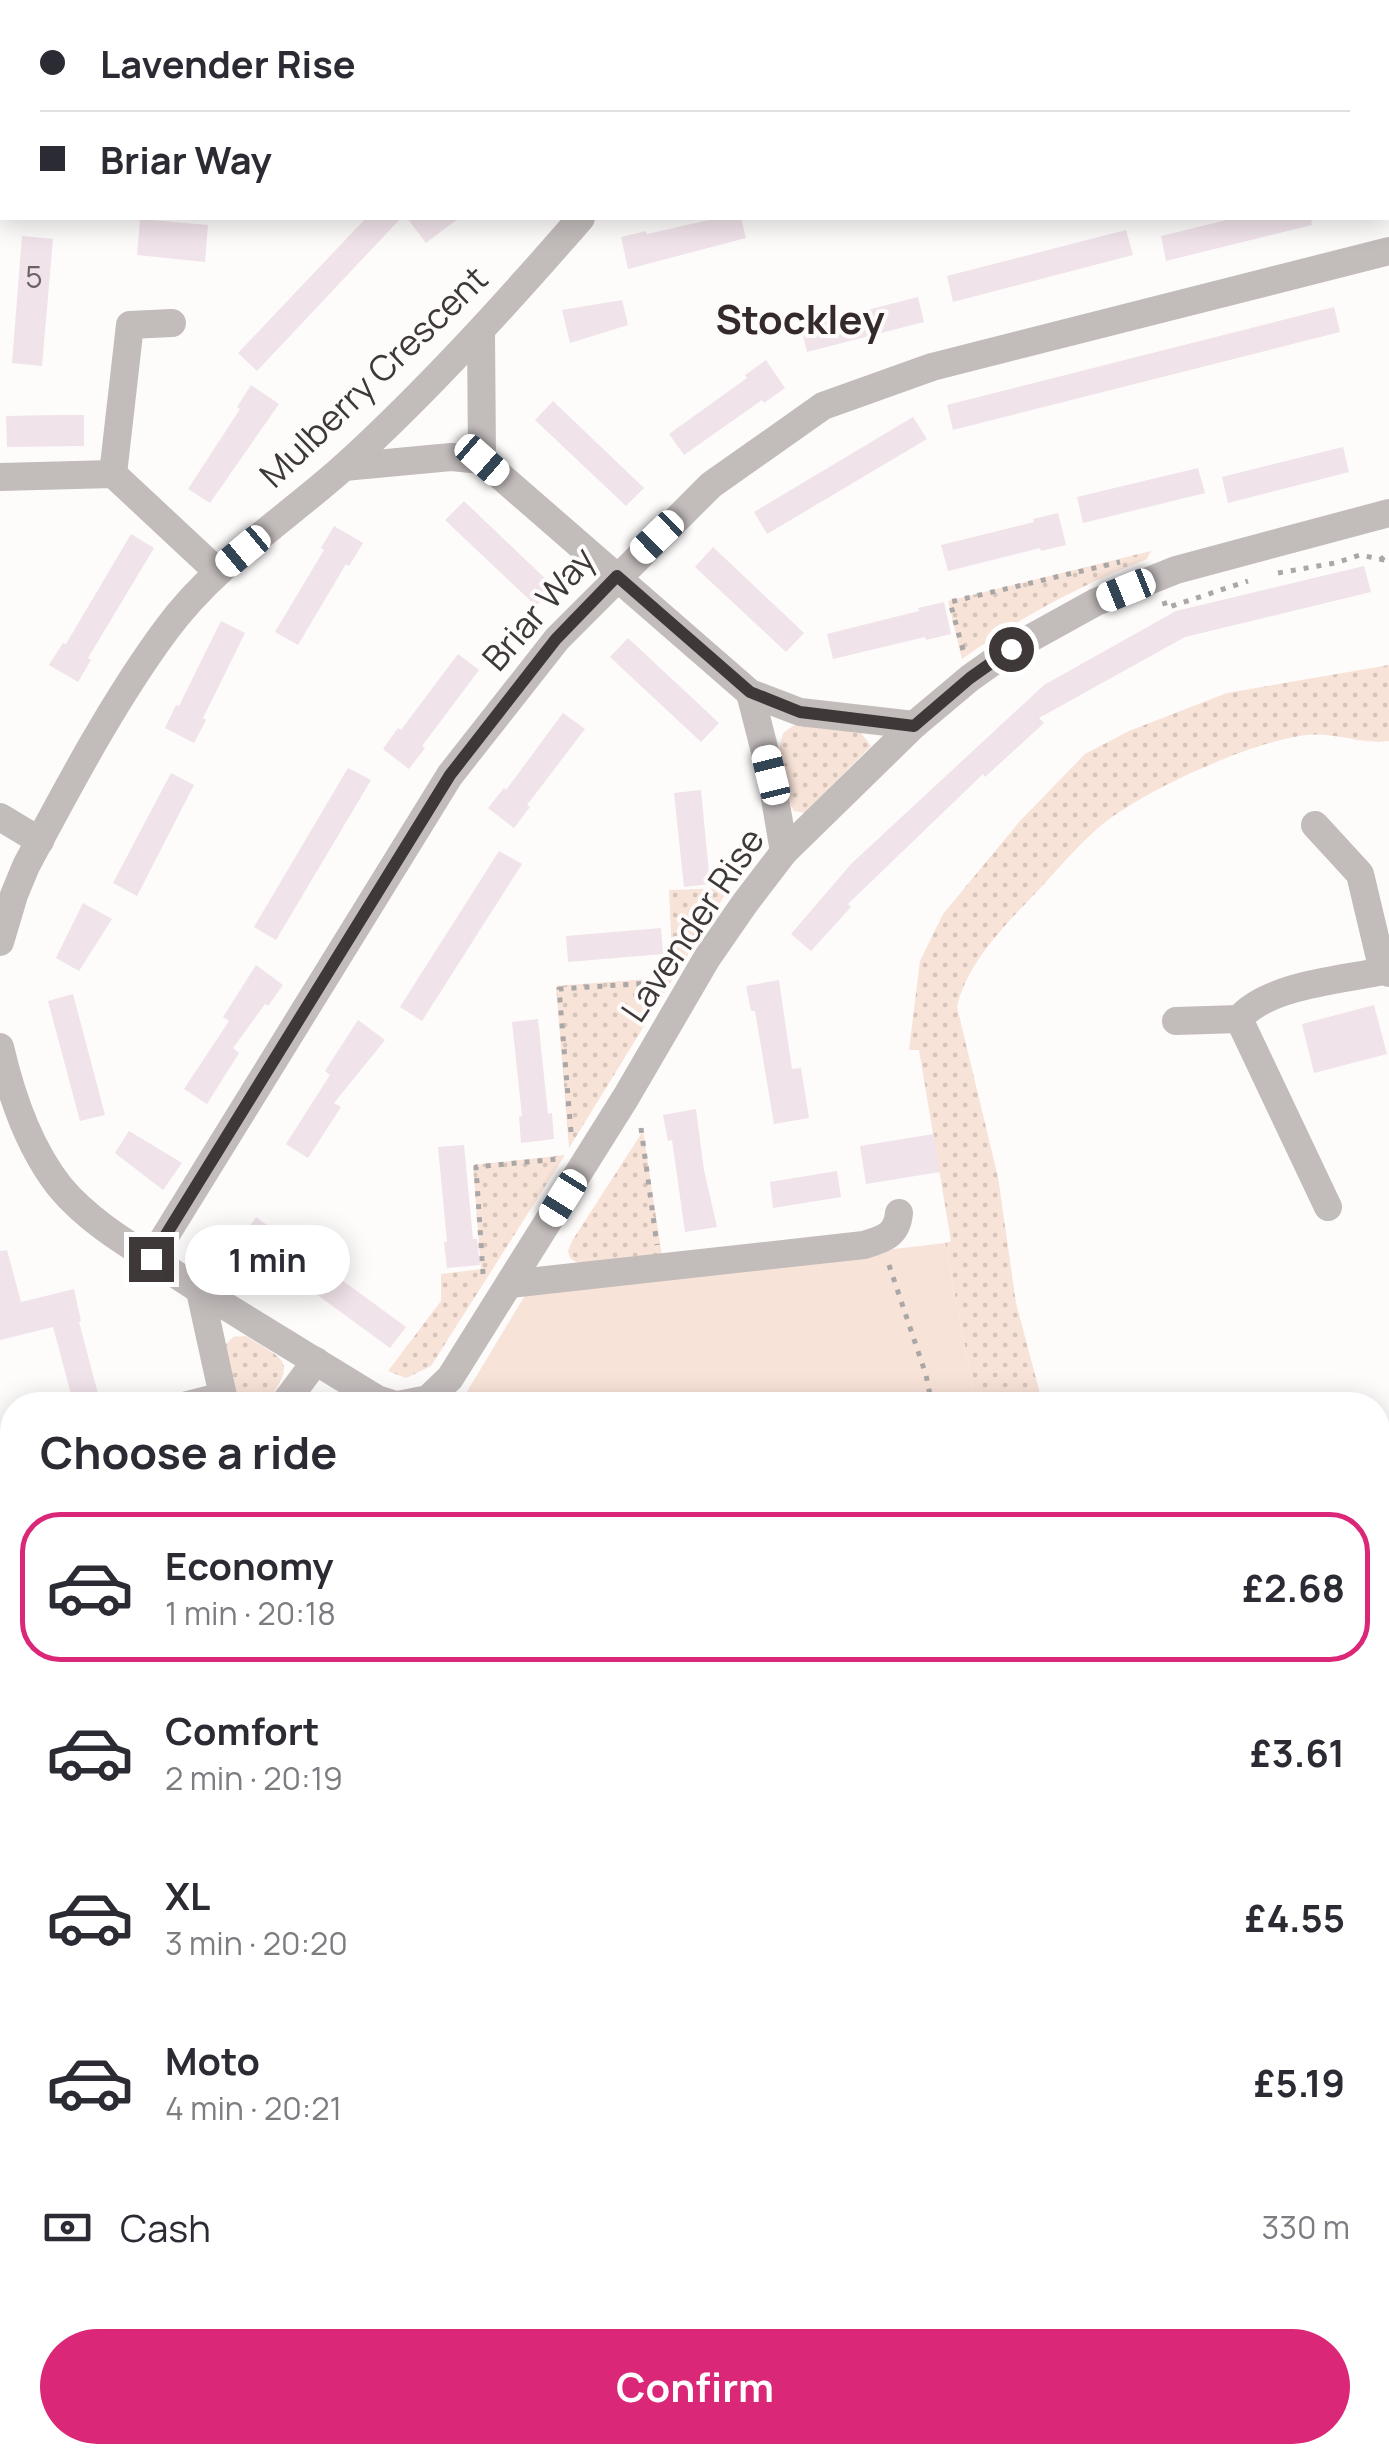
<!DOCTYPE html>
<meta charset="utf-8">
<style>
body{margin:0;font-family:Manrope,sans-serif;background:#f7f7f7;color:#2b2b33;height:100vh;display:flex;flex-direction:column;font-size:38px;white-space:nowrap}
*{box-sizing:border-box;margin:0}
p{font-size:32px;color:#7c7c81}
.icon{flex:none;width:55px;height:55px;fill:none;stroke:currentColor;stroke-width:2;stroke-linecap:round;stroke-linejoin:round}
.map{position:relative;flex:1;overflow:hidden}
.sheet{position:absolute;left:0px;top:1392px;width:1390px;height:1072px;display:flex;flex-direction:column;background:#fff;border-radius:40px 40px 0 0;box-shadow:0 5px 25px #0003}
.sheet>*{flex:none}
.banner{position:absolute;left:0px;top:0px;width:1390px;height:220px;box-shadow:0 5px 25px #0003;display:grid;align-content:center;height:220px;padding:0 40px;background:#fff}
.end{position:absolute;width:45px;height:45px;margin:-22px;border:12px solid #3e3839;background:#fff;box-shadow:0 0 0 5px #fff}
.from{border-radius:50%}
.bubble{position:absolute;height:70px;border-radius:35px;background:#fff;box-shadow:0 5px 25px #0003;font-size:32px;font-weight:700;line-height:70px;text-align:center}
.car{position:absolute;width:30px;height:60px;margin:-30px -15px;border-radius:12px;box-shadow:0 0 8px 2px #0007;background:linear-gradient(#fff 24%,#345 0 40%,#fff 0 76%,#345 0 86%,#fff 0)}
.banner b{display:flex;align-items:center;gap:35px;height:95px;font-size:38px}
.banner b+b{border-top:2px solid #e1e1e2}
.banner i{width:25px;height:25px;background:#2b2b33}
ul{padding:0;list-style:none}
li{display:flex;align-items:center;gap:30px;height:150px;margin:0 20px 15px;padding:0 20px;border:5px solid transparent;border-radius:40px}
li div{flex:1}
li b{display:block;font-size:38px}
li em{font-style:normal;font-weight:700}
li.active{border-color:#db2777}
li>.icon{width:90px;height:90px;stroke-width:1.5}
h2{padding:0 40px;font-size:45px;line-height:120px}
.pay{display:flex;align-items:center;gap:25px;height:110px;padding:0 40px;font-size:38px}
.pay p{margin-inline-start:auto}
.action{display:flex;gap:20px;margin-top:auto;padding:20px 40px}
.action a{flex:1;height:115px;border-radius:60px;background:#db2777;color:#fff;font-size:40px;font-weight:700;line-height:115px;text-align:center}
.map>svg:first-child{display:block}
</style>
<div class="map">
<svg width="1389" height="2464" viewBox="0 0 1389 2464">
<defs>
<pattern id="grass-dots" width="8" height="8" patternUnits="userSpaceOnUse" patternTransform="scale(2.5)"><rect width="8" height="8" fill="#f8e3d8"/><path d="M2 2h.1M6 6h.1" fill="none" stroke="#d6c4ba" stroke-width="1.8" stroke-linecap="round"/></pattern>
<pattern id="forest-firs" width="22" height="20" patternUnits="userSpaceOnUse" patternTransform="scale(2.5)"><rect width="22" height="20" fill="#f8e3d8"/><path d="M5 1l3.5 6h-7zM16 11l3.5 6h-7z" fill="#d6c4ba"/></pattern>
</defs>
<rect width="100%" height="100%" fill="#fefbfb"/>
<g fill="url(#grass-dots)">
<path d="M1151,551L1147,559C1081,585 1020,617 962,659L948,601Z"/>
<path d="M1389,665V741C1362,745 1336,732 1306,735C1250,742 1141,791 1098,828C1073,850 1051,877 1029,900C1000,930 966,966 957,1007L998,1177L1016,1303L1043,1405H976L945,1243L951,1241L919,1050H909L920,961L943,914L1020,821L1085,754L1129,731L1227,693Z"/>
<path d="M796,724L861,733L871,746L805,813L794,811L791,806L779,750L783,733Z"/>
<path d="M729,888L569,1148L556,986L673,977L669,890Z"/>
<path d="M643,1131L662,1256L578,1263L570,1258L568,1251L572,1241Z"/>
<path d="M565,1155L431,1366L406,1378L388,1371L441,1301V1274L481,1269L473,1165Z"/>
<path d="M246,1336C288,1363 296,1359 266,1405H239L237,1402L226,1344L233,1337Z"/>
<path d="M1389,1468V2464H1226L1221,2453L1378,2452V1470Z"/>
</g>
<path fill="url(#forest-firs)" d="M1378,1753L1389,1762V1814L1385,1816L1378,1812Z"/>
<path fill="#f8e3d8" d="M945,1243L976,1405H459L527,1292Z"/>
<g fill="#f0e3ea">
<path d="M366,218H401L257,371L238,353Z"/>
<path d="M407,218H459L426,243Z"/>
<path d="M718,218H741L746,238L628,269L621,237L646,231L647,234Z"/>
<path d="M1235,218H1311L1312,225L1166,261L1161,236Z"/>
<path d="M140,219L208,225L205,262L137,255Z"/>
<path d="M1126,230L1133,255L953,302L947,276Z"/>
<path d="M22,236L53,239L42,366L12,363Z"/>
<path d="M918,297L924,322L807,352L801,327Z"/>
<path d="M622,300L628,325L570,343L562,310Z"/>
<path d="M1334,307L1340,332L953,430L947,405Z"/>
<path d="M766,360L785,388L764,403L762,400L684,455L669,434L747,378L745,375Z"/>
<path d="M251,385L279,404L210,503L188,489L240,409L237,407Z"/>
<path d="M553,401L644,488L626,506L535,420Z"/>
<path d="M57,415H84V446L7,447L6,416Z"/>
<path d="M913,417L927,439L767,534L754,512Z"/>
<path d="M1343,447L1349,472L1228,503L1222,477Z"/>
<path d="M1198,468L1205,493L1083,523L1077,497Z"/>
<path d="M464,501L554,587L536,606L445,520Z"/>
<path d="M1058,513L1066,545L1041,551L1040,548L948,571L941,545L1034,522L1033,519Z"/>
<path d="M334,526L363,543L349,566L346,564L298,645L275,632L324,550L321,548Z"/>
<path d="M131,534L154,548L88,658L91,660L78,682L49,665L63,643L66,644Z"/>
<path d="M713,547L804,633L786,652L695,567Z"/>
<path d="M1364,566L1371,592L1185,637L1039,718L1044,723L985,777L983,774L848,904L851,907L811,951L791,934L852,863L1044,685L1176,611Z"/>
<path d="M944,602L951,634L926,640L925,637L833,659L827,634L919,611L918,608Z"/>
<path d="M221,621L245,633L203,718L206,720L194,743L165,728L176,705L179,706Z"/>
<path d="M628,638L719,723L701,742L610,657Z"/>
<path d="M458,654L479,670L422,746L425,748L409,769L383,749L398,728L401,730Z"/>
<path d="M563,713L585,729L527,805L530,807L514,828L488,808L504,788L506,790Z"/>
<path d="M348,768L371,780L276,940L254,927Z"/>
<path d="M171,773L194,785L137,896L113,883Z"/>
<path d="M701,790L710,884L684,887L674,793Z"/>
<path d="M499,851L522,864L422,1021L400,1007Z"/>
<path d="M83,903L112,919L79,971L56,958Z"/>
<path d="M661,928L663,954L568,962L566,936Z"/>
<path d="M256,965L283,985L268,1006L265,1004L233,1048L239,1053L207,1104L184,1089L229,1021L223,1017Z"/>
<path d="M779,980L792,1069L801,1068L809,1118L774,1124L755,1011H751L746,986Z"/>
<path d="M73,994L105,1115L80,1121L48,1001Z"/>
<path d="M1374,1005L1387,1054L1314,1073L1302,1024Z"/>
<path d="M538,1019L548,1114L552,1113L554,1139L521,1143L519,1117L522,1116L512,1022Z"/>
<path d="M358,1020L385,1040L334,1103L341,1107L308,1158L286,1144L330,1075L325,1071Z"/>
<path d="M696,1109L704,1170L717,1227L685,1232L672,1140L668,1141L663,1115Z"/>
<path d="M129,1131L182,1163L163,1190L115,1153Z"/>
<path d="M934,1134L940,1172L866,1184L860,1146Z"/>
<path d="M464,1145L473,1239H477L480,1265L447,1268L444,1242H447L438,1147Z"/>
<path d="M837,1171L841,1197L773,1208L770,1182Z"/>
<path d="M256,1217L406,1327L390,1348L241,1239Z"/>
<path d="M7,1250L21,1302L74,1289L81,1321L79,1322L101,1405H74L53,1327L0,1340V1251Z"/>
</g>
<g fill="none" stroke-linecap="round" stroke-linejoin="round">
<g stroke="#aba7a7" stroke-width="5" stroke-dasharray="5 8" stroke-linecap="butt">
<path d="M1380,560L1389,553"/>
<path d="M1278,573L1335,563L1360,555L1389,561"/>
<path d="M1164,601L1166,608L1248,581"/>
<path d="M963,650L950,602L1120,562"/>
<path d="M641,1128L657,1245"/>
<path d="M571,1132L559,989L665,982"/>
<path d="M889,1265L926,1375L932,1405"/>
<path d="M483,1274L476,1167L558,1159"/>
</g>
<g stroke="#c2bcbb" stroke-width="28">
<path d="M518,0L519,2"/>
<path d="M1388,104L1389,108"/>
<path d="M0,157H2"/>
<path d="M481,333L482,460"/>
<path d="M344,467L451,457L482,460L750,693L800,712L914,725"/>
<path d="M113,474L130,325L172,323"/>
<path d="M0,477L113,474L218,572"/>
<path d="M750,693L771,775L784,852"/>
<path d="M0,817L40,841"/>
<path d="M1315,825L1360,874L1383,971"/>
<path d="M0,942L14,895L26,866C67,789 114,700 166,630C214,564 285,520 345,466C430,388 506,304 581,218"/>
<path d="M1176,1021L1239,1019"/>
<path d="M0,1047C11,1095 29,1148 60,1187C89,1222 131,1246 169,1270C237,1315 308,1356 377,1399L396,1405"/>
<path d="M1328,1207L1239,1019C1267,985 1342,980 1383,971L1389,973"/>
<path d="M151,1259L450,775L557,639L711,485L823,406L932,367L1389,251"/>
<path d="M510,1284L864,1245C884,1239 897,1235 899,1213"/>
<path d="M200,1291L225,1405"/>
<path d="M187,1405L223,1396"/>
<path d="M283,1405L316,1361"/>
<path d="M398,1405L428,1399L450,1378L626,1097L707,958L745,903L784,852L914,725L970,678L1011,649L1096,602L1176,570L1389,513"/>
<path d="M0,1786L12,1783"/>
<path d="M0,2173H12"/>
<path d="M0,2442L12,2443"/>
<path d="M78,2452L127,2464"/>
<path d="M597,2452L601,2464"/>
<path d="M1105,2452L1109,2464"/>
<path d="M270,2464L279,2452"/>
<path d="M826,2464L861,2452"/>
</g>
</g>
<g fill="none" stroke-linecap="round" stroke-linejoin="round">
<path stroke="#3e3839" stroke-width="12" d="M151,1259L450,775L556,639L617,576L750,692L800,712L914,726L970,678L1011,649"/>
</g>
<g text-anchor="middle" stroke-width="8" stroke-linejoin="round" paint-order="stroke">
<g font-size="30" fill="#6a6365">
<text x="34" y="288">5</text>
</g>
<g font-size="35" fill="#3e3839" stroke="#fefbfb">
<text transform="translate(374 377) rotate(-44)" y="12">Mulberry Crescent</text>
<text transform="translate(539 609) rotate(-49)" y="12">Briar Way</text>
<text transform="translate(693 925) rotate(-56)" y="12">Lavender Rise</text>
</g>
<g font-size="40" font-weight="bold" fill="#34292b" stroke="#fefbfb">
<text x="800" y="334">Stockley</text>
</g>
</g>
</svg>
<i class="end from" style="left:1011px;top:649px"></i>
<i class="end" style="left:151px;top:1259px"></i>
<div class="bubble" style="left:185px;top:1225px;width:165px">1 min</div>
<i class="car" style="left:482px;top:460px;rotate:131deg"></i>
<i class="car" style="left:657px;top:537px;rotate:226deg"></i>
<i class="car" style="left:243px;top:551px;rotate:230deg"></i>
<i class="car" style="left:1126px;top:590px;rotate:248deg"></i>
<i class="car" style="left:771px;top:775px;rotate:346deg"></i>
<i class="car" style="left:563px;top:1198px;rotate:212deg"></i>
<div class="banner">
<b><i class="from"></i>Lavender Rise</b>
<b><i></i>Briar Way</b>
</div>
<section class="sheet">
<h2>Choose a ride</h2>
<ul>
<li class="active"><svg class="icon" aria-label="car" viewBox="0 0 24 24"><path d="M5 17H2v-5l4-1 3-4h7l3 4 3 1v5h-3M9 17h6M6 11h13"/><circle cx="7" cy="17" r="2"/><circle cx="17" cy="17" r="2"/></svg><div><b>Economy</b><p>1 min · 20:18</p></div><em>£2.68</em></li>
<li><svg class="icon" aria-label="car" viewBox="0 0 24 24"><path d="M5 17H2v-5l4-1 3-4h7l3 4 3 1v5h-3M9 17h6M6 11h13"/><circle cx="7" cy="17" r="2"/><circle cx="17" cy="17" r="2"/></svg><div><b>Comfort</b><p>2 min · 20:19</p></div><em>£3.61</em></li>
<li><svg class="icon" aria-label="car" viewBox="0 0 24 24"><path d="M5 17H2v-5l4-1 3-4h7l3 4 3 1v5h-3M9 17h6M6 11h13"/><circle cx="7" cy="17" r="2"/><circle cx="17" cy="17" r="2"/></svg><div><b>XL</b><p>3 min · 20:20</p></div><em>£4.55</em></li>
<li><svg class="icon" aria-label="car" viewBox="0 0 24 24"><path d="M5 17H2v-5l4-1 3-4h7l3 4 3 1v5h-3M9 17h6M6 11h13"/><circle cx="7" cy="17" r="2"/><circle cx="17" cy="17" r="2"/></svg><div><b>Moto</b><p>4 min · 20:21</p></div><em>£5.19</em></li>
</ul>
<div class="pay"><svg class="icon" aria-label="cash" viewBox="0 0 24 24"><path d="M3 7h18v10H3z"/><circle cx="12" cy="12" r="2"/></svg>Cash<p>330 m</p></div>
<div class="action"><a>Confirm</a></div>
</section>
</div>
